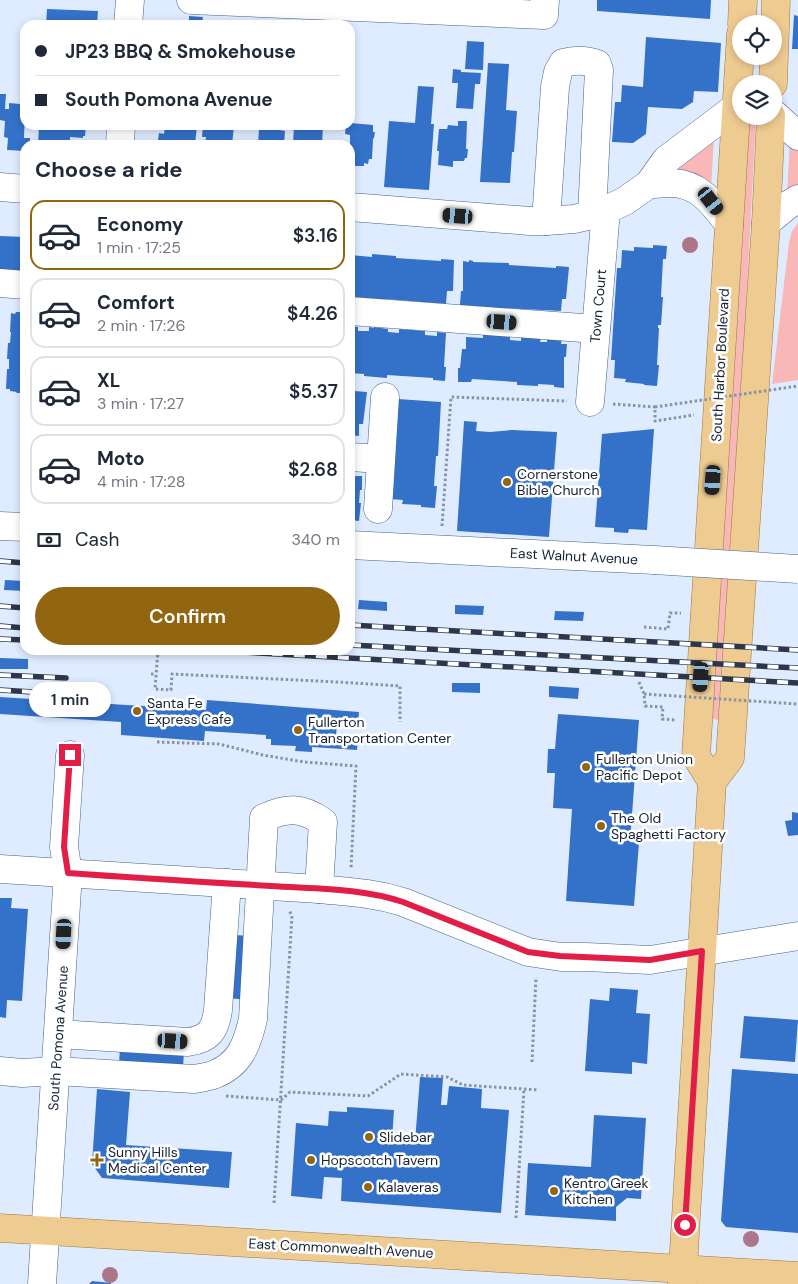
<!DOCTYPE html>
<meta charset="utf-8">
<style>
body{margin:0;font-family:"DM Sans",sans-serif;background:#f2f2f3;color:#1f2937;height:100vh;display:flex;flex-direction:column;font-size:19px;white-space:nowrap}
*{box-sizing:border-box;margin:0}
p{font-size:16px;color:#747a83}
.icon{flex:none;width:28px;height:28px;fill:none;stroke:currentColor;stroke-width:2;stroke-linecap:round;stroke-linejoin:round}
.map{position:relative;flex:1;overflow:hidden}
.panel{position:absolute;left:20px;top:140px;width:335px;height:515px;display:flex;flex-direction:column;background:#fff;border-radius:15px;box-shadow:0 2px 8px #0003}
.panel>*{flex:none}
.hud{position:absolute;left:20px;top:20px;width:335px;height:110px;border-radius:15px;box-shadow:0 2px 8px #0003;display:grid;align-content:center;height:110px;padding:0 15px;background:#fff}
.buttons{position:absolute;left:732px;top:15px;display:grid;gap:10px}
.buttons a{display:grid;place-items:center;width:50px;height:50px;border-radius:50%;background:#fff;box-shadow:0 2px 8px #0003;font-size:25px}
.end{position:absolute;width:22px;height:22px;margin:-11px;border:6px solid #e11d48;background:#fff;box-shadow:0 0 0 2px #fff}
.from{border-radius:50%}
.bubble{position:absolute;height:35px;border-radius:18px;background:#fff;box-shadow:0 2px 8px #0003;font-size:16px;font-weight:600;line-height:35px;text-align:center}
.car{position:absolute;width:15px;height:30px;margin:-15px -8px;border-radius:6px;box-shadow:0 0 4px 1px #0007;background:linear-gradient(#222 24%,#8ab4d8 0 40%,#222 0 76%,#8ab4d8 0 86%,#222 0)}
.hud b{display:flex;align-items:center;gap:18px;height:48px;font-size:19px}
.hud b+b{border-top:1px solid #e0e1e3}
.hud i{width:12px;height:12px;background:#1f2937}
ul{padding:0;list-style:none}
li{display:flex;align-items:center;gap:15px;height:70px;margin:0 10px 8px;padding:0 5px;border:2px solid #e0e1e3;border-radius:15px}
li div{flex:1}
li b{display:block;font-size:19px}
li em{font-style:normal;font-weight:600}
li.active{border-color:#926610}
li>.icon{width:45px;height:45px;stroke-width:1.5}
h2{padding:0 15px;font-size:22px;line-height:60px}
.pay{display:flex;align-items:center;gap:12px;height:55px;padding:0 15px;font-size:19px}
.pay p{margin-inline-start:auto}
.cta{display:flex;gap:10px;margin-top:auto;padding:10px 15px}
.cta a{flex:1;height:58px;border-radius:30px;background:#926610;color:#fff;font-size:20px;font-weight:600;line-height:58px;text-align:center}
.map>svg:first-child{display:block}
</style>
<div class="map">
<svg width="798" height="1284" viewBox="0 0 798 1284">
<rect width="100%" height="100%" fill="#dfecff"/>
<g fill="#f9b7b8">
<path d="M750,116H756L744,347L722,713L719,720L713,719L711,715Z"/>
<path d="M714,137L711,188L676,175L674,167Z"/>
<path d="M790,141L798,147V186L787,194Z"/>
<path d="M798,223V380L772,384L789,242L792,231Z"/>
</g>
<g fill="#3471c8">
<path d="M597,0H711L710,19L597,11Z"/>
<path d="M47,9L98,11L97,25H46Z"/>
<path d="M794,15L798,16V49H792Z"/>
<path d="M189,16L203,17L202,25H189Z"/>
<path d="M164,22L185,24V25H164Z"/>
<path d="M646,37L721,43L718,92L694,91L693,102L682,109L648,107L646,134L633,143L612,142L615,102H621L622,85L643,87Z"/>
<path d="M467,41L484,42L483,70L465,69Z"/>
<path d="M488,63L509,64L506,110L517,111L514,152H512L510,183L480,182Z"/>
<path d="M453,69L461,70V72L481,73L480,84H475L473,109L456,108L458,83H452Z"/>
<path d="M418,86L434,87L431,124H434L429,190L384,187L389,121L415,123Z"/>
<path d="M0,94H6L5,109H9V103L20,104V111H25L24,138H30V145H25V151L7,150L8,138L4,137L5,121L0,120Z"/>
<path d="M458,121H467L466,149H468L467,158H465L464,161H453V167L438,165L439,151H437L439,129H447L448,125L458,126Z"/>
<path d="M350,123L373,125V132H375L374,138L373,139L372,159H369L368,164L364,163V166H351L352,163H350V135L345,134L346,125H350Z"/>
<path d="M39,125H86L85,136H83V138L70,137V143L63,142V145H38Z"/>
<path d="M165,125H197L195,145H164V140H158L159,133L164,134Z"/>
<path d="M203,125L234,126L232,145H205L206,137H202Z"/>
<path d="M294,125H323L322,145H293Z"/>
<path d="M265,126L281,127L280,130L285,131L284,145H258L259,129L265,130Z"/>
<path d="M0,236L25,237V271L17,270V273L0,270Z"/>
<path d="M653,245L667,246L666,259H663L661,297H663L661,325H658V328H659L657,365H659L657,386L644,385V384L625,382L626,379L614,378L615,360H611L617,268H621L622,250L634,251V247L653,248Z"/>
<path d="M372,254L396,256V258L441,261V259L454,260L453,291H447L446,304L386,299L385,305L377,304V299L350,297V255L372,257Z"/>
<path d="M469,260L473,261V262L509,263V265L556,268V266L569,267L566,299H562L561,311L505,308L504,311H488V307L460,305L461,291H463V261L469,262Z"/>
<path d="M21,310L25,311V393H16L17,392L10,391V389H6L7,369H9V359H7L8,343H10L11,332H10L11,313L15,314L16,312H21Z"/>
<path d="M350,326L358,327V331H369V327L374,328V327L388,329V332L399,333V329L425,331V335L437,336V332L446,333L444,367H446L445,381L433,380V378L387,375V378L364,376V374L350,373Z"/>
<path d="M483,334L510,336V340L521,341V337L541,338L540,342H547V338L562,339L561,344H567L566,357H564V388L554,387V385L538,384V386L517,385V382L472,379L471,382H458V368H460L462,349H466V337L483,338Z"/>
<path d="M354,391L367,392L363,424H359V436L350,435V394H353Z"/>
<path d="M398,399L441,402L438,456H436L434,486H437L435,508L421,507V505L402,504L403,500L390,499Z"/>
<path d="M464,421L477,422L476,431L490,432L512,430L557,432L549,537L457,531Z"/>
<path d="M654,429L647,530L629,529L628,533L614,532V528L595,527L602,434Z"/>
<path d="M350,476H362V490H360L359,503H361L359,521L350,520Z"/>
<path d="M5,580L25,581V591L4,590Z"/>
<path d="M359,600L387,602V611L358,609Z"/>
<path d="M455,605L484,606L483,615L455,614Z"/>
<path d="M555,611L584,612L583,621L554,620Z"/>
<path d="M0,658L28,659V669H0Z"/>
<path d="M452,683H480V693L452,692Z"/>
<path d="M549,686L579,688L578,699L549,697Z"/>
<path d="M0,697L206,710L207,700L359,712L358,725L337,723L336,736L358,738L357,750L312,747V752L295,751L296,746L271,745V739H266V735L205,731L204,741L121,735V722L0,714Z"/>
<path d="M558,714L639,720L630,842L639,843L634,906L566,901L572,809L553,808L555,773H547L548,749H555Z"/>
<path d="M792,812L798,813V835L788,836L785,821L792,820Z"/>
<path d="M0,898H12L11,908L28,909L22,1001L7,1000L6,1018L0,1017Z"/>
<path d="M233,935L253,936L248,1000L228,998Z"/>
<path d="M610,988L638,990L636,1013L650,1014L647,1064L632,1062V1074L585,1071L590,999L609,1001Z"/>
<path d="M744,1016L798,1020L795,1062L740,1058Z"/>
<path d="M120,1045L184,1049L183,1070L119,1066Z"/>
<path d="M732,1069L798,1074V1233L726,1227L721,1221Z"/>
<path d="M420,1077L443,1078L441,1105H447L449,1086L482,1089L481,1108L509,1110L501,1213L341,1201L342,1178L324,1177L322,1199L291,1196L296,1123L328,1126L329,1111L347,1112V1107L394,1110L392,1140L415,1142Z"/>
<path d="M97,1089L130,1092L126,1145L232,1152L229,1188L102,1178L92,1164Z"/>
<path d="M594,1115L646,1118L641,1199L627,1198L616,1207V1221L525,1215L528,1163L591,1167Z"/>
<path d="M92,1281L111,1283V1284H89Z"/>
</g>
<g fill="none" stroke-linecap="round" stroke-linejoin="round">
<g stroke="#466289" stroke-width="29">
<g id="minor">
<path d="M191,0L544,15L545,0"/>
<path d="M128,25L130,0"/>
<path d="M774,114L798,136"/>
<path d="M120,145L121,125"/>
<path d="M649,184C657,184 665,183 673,183C700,184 714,205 729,224"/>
<path d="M0,187L25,189"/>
<path d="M350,207L530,221H546L574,219L592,215L606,210L625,201L649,184L666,160L736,107"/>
<path d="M546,221L555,87L558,72L563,63C574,60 586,60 597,64L599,70L592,215"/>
<path d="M766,223L788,205L798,199"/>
<path d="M0,283L25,285"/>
<path d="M350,311L596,329"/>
<path d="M590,402L606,210"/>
<path d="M350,457L381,459"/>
<path d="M378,509L385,397"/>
<path d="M0,526L25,527"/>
<path d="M350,545L654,560"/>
<path d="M0,869L319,889C349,892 374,893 403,902L528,952L561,957H586L650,960L798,936"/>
<path d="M58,1034L188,1042C209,1039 215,1031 218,1010L227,883"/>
<path d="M0,1071L22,1073L56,1071L194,1079C200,1078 207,1077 213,1075C240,1065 247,1045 253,1019L264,818C287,807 302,807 323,822L319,889"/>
<path d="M42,1284L68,873L64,847L70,755"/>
</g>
</g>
<g stroke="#9b7a40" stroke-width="29">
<g id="major">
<path d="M742,24L743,0"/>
<path d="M773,84L776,0"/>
<path d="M712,782L696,756L741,34"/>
<path d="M0,1228L798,1276"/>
<path d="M682,1284L712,782L730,758L766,223L771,116"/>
</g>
</g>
<g stroke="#8793a6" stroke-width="3" stroke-dasharray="2.5 2.5" stroke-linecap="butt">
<path d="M613,404L655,407V421L694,415"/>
<path d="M442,526L451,397L567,401"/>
<path d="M644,627L668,629L670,613H681"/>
<path d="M158,650L155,689L171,690L172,674L338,682L400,686V722"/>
<path d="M151,674H156"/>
<path d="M639,682L644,694L645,706L663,707L662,719L676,720"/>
<path d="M157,742L219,744L263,755L304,762L356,766L351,868"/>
<path d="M532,1062L536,977"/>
<path d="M226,1096L281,1100L290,1092L368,1096L401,1074L447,1077L463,1085L539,1090"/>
<path d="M274,1203L292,916L289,910"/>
<path d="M516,1218L524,1089"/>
</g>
<use href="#minor" stroke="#fff" stroke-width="28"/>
<use href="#major" stroke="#eecb91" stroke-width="28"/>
<g stroke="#2c3849" stroke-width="5.5">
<g id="rail">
<path d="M0,561L25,563"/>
<path d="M0,606L25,608"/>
<path d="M350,625L798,650"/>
<path d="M0,626L25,628"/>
<path d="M0,639L25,640"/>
<path d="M350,645L798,668"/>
<path d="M206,650L798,683"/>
<path d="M0,675L66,678"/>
<path d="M0,690L66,694"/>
</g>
</g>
<use href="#rail" stroke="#fff" stroke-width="4" stroke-dasharray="11" stroke-linecap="butt"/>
<g stroke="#466289" stroke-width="29" stroke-linecap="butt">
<path id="minor-bridge" d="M654,560L798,569"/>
</g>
<g stroke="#8793a6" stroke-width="3" stroke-dasharray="2.5 2.5" stroke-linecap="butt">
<path d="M655,407L798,386"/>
<path d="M644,694L798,704"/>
</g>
<use href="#minor-bridge" stroke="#fff" stroke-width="28"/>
</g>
<g fill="#ac7589">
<circle cx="690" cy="245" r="8"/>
<circle cx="751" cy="1239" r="8"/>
<circle cx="110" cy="1275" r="8"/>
</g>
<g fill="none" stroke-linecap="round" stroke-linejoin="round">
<path stroke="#e11d48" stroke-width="6" d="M70,755L64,847L68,873C136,878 203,882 271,886C315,889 361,888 403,902L528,952L560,956L650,960L702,951L685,1225"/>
</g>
<g fill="#926610" stroke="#fff" stroke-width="2">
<circle cx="507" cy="482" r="5"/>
<circle cx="137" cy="711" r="5"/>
<circle cx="298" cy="730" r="5"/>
<circle cx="586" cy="767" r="5"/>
<circle cx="601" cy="826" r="5"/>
<circle cx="369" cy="1137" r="5"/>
<path d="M94.5 1152.5h5v5h5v5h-5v5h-5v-5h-5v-5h5z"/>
<circle cx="311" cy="1160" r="5"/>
<circle cx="368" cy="1187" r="5"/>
<circle cx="554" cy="1191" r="5"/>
</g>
<g text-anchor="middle" stroke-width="5" stroke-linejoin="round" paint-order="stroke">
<g font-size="14" fill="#162233" stroke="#fff">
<text transform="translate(598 306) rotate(-85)" y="5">Town Court</text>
<text transform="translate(720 365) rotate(-87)" y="5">South Harbor Boulevard</text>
<text transform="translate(574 556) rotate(3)" y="5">East Walnut Avenue</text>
<text transform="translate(58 1038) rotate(-86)" y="5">South Pomona Avenue</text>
<text transform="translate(341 1248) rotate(3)" y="5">East Commonwealth Avenue</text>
</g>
<g font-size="14" fill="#162233" stroke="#fff" text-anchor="start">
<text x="517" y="479">Cornerstone<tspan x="517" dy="16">Bible Church</tspan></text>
<text x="147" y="708">Santa Fe<tspan x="147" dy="16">Express Cafe</tspan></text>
<text x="308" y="727">Fullerton<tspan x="308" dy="16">Transportation Center</tspan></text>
<text x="596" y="764">Fullerton Union<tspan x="596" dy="16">Pacific Depot</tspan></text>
<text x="611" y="823">The Old<tspan x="611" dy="16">Spaghetti Factory</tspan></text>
<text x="379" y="1142">Slidebar</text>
<text x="108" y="1157">Sunny Hills<tspan x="108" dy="16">Medical Center</tspan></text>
<text x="321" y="1165">Hopscotch Tavern</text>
<text x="564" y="1188">Kentro Greek<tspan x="564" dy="16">Kitchen</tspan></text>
<text x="378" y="1192">Kalaveras</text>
</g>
</g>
</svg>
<div class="buttons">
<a><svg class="icon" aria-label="locate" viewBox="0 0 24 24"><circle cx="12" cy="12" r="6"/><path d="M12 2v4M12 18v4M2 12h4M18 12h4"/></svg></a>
<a><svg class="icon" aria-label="layers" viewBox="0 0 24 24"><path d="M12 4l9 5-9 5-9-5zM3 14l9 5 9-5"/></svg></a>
</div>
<i class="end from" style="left:685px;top:1225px"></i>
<i class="end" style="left:70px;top:755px"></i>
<div class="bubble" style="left:29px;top:682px;width:82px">1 min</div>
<i class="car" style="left:711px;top:201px;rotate:142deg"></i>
<i class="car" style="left:458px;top:216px;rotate:274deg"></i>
<i class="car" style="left:502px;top:322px;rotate:94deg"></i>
<i class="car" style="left:713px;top:480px;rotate:184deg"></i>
<i class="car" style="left:701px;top:677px;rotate:184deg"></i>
<i class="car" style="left:64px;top:934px;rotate:183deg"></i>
<i class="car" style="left:173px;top:1041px;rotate:93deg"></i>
<div class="hud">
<b><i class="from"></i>JP23 BBQ &amp; Smokehouse</b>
<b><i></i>South Pomona Avenue</b>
</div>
<section class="panel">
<h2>Choose a ride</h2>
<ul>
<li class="active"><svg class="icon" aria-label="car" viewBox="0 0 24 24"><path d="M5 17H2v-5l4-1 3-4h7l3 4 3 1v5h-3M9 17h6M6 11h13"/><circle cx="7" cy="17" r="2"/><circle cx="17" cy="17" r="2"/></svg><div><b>Economy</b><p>1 min · 17:25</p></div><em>$3.16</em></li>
<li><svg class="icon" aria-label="car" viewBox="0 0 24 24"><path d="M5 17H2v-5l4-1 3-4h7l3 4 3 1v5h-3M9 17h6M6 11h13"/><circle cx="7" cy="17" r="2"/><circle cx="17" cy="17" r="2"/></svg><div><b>Comfort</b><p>2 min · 17:26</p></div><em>$4.26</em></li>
<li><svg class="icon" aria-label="car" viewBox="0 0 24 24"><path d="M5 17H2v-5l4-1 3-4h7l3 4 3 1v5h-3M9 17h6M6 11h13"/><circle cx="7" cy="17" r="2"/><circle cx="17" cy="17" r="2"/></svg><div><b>XL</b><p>3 min · 17:27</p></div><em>$5.37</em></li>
<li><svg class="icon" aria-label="car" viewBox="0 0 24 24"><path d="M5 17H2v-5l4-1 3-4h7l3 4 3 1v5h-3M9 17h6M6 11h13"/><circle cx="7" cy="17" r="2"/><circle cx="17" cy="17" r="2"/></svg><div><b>Moto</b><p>4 min · 17:28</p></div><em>$2.68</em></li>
</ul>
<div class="pay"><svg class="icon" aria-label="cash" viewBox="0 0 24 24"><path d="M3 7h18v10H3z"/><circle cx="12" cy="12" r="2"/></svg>Cash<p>340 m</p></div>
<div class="cta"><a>Confirm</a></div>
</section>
</div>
